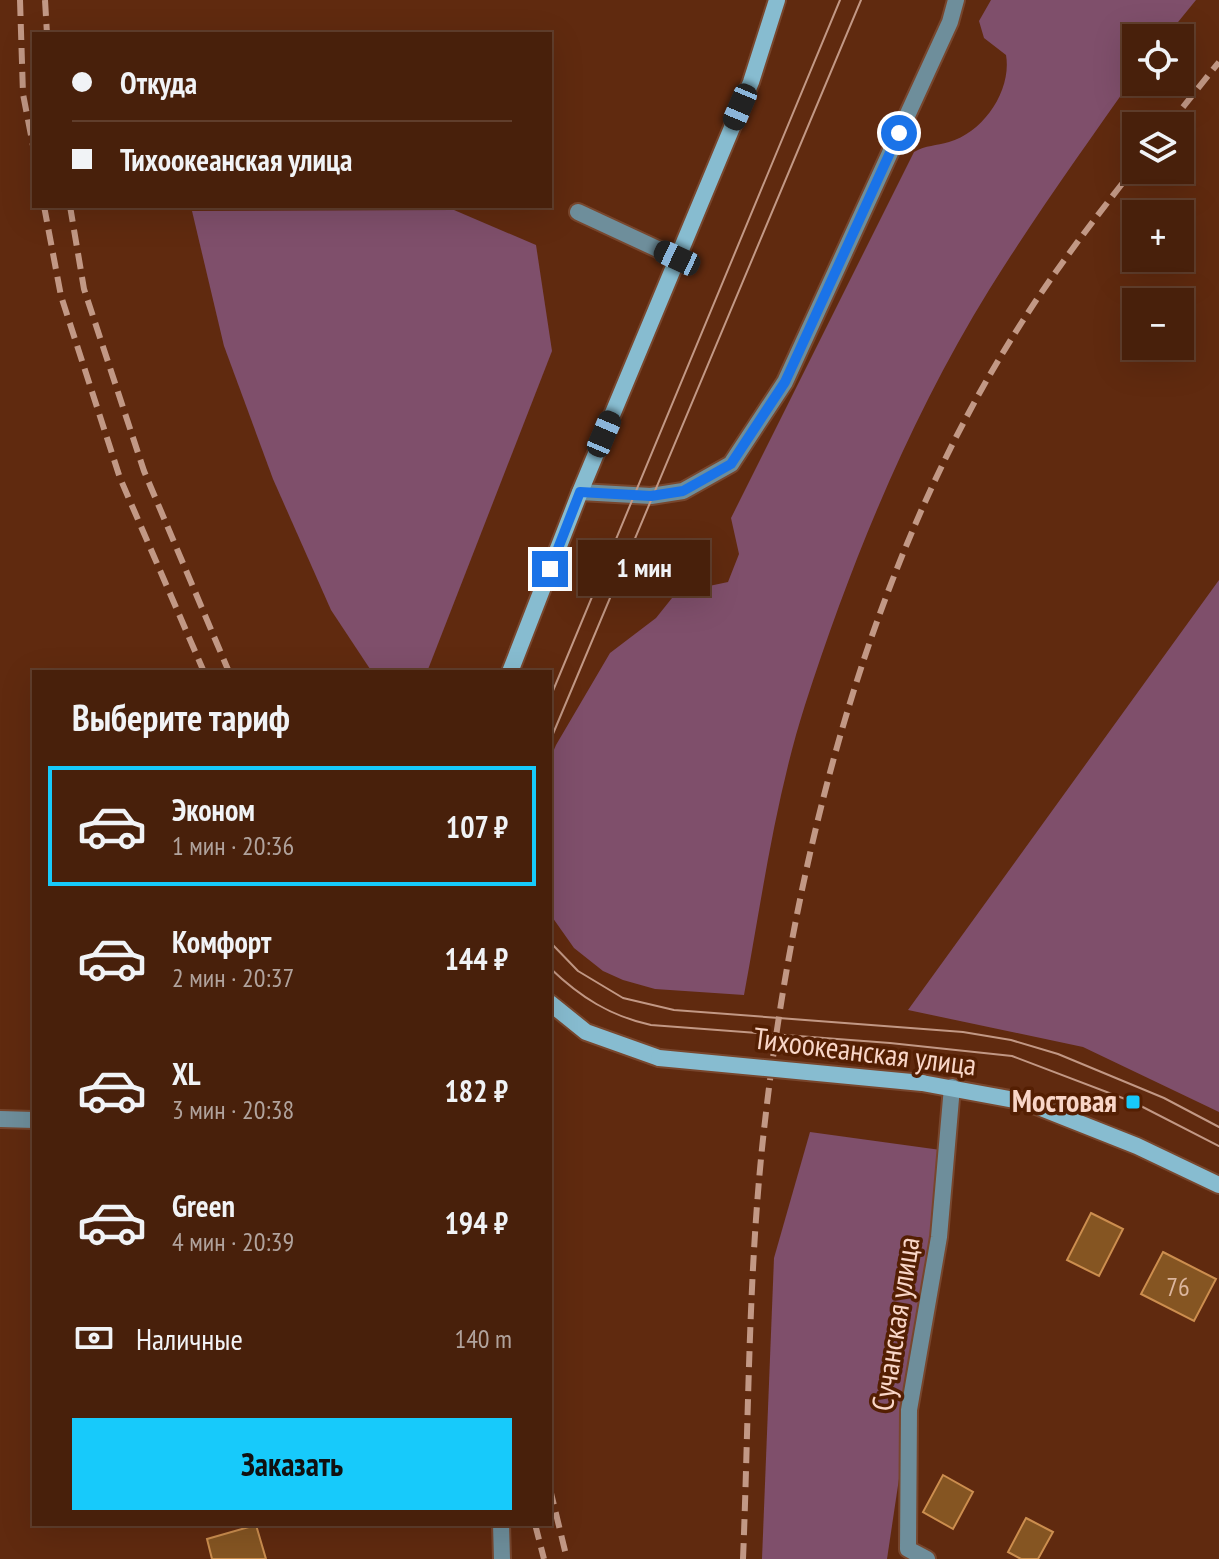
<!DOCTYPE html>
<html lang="ru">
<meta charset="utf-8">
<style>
body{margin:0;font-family:"PT Sans Narrow",sans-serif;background:#522d19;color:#f1f3f6;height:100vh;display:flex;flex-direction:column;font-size:30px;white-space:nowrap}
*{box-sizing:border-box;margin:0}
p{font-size:26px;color:#b1a39d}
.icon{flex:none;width:44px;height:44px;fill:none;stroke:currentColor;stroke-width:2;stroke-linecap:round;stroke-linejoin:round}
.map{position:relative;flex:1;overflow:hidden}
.sheet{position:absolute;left:32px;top:670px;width:520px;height:856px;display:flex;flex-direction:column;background:#48200b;border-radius:0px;box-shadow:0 8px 32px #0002,0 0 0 2px #603e2c}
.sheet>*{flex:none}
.banner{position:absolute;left:32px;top:32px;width:520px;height:176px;border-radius:0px;box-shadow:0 8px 32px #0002,0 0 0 2px #603e2c;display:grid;align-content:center;height:176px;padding:0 40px;background:#48200b}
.controls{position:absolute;left:1122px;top:24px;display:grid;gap:16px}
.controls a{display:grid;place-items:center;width:72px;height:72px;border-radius:0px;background:#48200b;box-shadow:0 8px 32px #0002,0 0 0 2px #603e2c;font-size:40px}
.end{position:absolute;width:36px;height:36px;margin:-18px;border:10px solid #1a73e8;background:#fff;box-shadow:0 0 0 4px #fff}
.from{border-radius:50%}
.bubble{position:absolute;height:56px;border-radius:0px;background:#48200b;box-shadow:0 8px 32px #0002,0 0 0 2px #603e2c;font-size:26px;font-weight:700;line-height:56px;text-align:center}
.car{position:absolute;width:24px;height:48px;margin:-24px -12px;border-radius:10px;box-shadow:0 0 6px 2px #0007;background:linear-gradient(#222 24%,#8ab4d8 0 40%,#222 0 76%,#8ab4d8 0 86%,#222 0)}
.banner b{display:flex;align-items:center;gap:28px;height:76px;font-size:30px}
.banner b+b{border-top:2px solid #603e2c}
.banner i{width:20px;height:20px;background:#f1f3f6}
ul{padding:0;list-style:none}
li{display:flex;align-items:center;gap:24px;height:120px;margin:0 16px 12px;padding:0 24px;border:4px solid transparent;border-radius:0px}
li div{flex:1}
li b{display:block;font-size:30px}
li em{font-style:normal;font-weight:700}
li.active{border-color:#17cafb}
li>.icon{width:72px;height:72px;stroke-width:1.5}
h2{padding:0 40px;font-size:36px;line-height:96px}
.pay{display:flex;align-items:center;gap:20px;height:88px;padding:0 40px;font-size:30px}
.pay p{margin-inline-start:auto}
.action{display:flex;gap:16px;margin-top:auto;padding:16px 40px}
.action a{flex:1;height:92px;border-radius:0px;background:#17cafb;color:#111;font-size:32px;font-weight:700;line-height:92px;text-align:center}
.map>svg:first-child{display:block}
</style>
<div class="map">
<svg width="1219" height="1559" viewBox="0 0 1219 1559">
<rect width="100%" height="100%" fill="#602a0f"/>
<g fill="#7f4f6b">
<path d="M991,0H1196L1165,38H1136V74C1086,145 1035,216 989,290C910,418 851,562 805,705C775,799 762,898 744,995L655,989L623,980L603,971L574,948L550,914V759L556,745L610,653L656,618L676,593L728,582L739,554L731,518L914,152C926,145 936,146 949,142C984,132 1012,90 1006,55L984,38L979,21Z"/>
<path d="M454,210L536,245L552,351L427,672H372L331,610L273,479L224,346L192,211Z"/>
<path d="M1219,580V1112L1083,1047L908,1010Z"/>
<path d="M810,1132L948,1151L887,1559H762L774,1258Z"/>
</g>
<g fill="#855522" stroke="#cc8e4f" stroke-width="2">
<path d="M1091,1213L1123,1229L1099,1276L1067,1260Z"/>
<path d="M1163,1252L1216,1279L1194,1321L1141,1294Z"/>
<path d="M943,1475L973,1492L953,1529L923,1512Z"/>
<path d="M1026,1518L1053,1532L1038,1559H1021L1008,1552Z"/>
<path d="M256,1525L266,1559H212L207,1539Z"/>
</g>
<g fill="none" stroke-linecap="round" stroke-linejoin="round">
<g stroke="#78462d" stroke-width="20">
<g id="lane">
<path d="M578,212L677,258"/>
<path d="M580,492L651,496L683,491L731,464L785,382L950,22L956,0"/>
</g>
</g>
<g stroke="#78462d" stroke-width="20">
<g id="street">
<path d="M0,1119L34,1120"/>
<path d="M501,1524L502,1559"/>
<path d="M927,1559L908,1549L909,1410L939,1237L952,1087"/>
</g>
</g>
<g stroke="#78462d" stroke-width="20">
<g id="secondary">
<path d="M510,672L580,492L751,82L777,0"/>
<path d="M550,1003L586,1032L659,1058"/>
<path d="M922,1083L1026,1102L1137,1146L1219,1185"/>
</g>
</g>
<use href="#lane" stroke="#6e8e9b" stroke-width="16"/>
<use href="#street" stroke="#6e8e9b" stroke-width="16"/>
<use href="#secondary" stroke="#87bcd0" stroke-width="16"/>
<g stroke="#c29885" stroke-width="2">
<path d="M550,698L840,0"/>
<path d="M550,741L861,0"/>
<path d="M550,942L578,971L623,998L674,1010L963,1032L1011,1040L1058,1054L1164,1098L1219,1127"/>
<path d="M550,968C580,997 610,1016 651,1025L890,1043L1012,1056L1133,1102L1219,1146"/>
</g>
<g stroke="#c29885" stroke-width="6" stroke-dasharray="16 8" stroke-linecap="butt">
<path d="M20,0L23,94L34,151"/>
<path d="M45,0L47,34"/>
<path d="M1168,126L1219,62"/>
<path d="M44,206L61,296L120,478L204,672"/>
<path d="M70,206L84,289L144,471L229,672"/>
<path d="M550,1489L567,1559"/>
<path d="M535,1524L544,1559"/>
<path d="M743,1559C749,1414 748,1266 765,1121C796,848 872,555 1022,322C1057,267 1096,217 1136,166"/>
</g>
<g stroke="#78462d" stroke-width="20" stroke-linecap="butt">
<path id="secondary-bridge" d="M659,1058L922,1083"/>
</g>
<use href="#secondary-bridge" stroke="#87bcd0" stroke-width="16"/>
</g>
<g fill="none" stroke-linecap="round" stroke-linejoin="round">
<path stroke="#1a73e8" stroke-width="10" d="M550,569L580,492L651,496L683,491L731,464L785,382L899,133"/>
</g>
<rect fill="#17cafb" stroke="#541f03" stroke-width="3" x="1125" y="1094" width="16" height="16" rx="4"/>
<g text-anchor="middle" stroke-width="7" stroke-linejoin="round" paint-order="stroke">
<g font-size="26" fill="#dcb69e">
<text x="1178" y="1296">76</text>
</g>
<g font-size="30" fill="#f9d6c8" stroke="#541f03">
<text transform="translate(865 1052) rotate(7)" y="10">Тихоокеанская улица</text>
<text transform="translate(896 1324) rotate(-81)" y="10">Сучанская улица</text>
</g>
<g font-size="30" font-weight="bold" fill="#f9d6c8" stroke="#541f03" text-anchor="end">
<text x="1117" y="1112">Мостовая</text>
</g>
</g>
</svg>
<div class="controls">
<a><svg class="icon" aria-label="locate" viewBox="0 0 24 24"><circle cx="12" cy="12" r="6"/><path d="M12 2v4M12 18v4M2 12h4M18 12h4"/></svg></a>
<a><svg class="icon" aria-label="layers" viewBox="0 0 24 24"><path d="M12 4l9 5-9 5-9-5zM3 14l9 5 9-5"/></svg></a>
<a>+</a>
<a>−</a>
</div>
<i class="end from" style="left:899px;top:133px"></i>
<i class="end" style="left:550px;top:569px"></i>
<div class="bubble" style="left:578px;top:540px;width:132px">1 мин</div>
<i class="car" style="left:740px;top:107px;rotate:203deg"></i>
<i class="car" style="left:677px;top:258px;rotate:295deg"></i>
<i class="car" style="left:604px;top:434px;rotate:23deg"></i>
<div class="banner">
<b><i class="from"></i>Откуда</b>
<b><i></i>Тихоокеанская улица</b>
</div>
<section class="sheet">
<h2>Выберите тариф</h2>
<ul>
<li class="active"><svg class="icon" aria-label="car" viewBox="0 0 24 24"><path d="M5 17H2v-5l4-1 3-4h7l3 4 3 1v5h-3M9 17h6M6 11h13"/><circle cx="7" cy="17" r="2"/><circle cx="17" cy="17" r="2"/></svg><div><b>Эконом</b><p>1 мин · 20:36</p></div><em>107 ₽</em></li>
<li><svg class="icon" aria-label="car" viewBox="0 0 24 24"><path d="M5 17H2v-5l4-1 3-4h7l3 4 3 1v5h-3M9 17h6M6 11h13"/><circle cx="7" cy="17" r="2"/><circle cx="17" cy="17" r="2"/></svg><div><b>Комфорт</b><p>2 мин · 20:37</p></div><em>144 ₽</em></li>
<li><svg class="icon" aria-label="car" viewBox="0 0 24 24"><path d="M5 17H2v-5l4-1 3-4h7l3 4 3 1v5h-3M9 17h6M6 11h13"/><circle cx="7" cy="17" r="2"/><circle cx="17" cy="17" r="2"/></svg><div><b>XL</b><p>3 мин · 20:38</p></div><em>182 ₽</em></li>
<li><svg class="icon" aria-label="car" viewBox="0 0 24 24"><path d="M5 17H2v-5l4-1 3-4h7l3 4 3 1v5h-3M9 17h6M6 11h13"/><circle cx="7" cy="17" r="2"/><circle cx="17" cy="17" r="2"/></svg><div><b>Green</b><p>4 мин · 20:39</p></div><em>194 ₽</em></li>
</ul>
<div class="pay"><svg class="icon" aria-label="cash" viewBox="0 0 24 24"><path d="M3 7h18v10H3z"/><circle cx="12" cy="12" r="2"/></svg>Наличные<p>140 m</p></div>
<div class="action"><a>Заказать</a></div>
</section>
</div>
